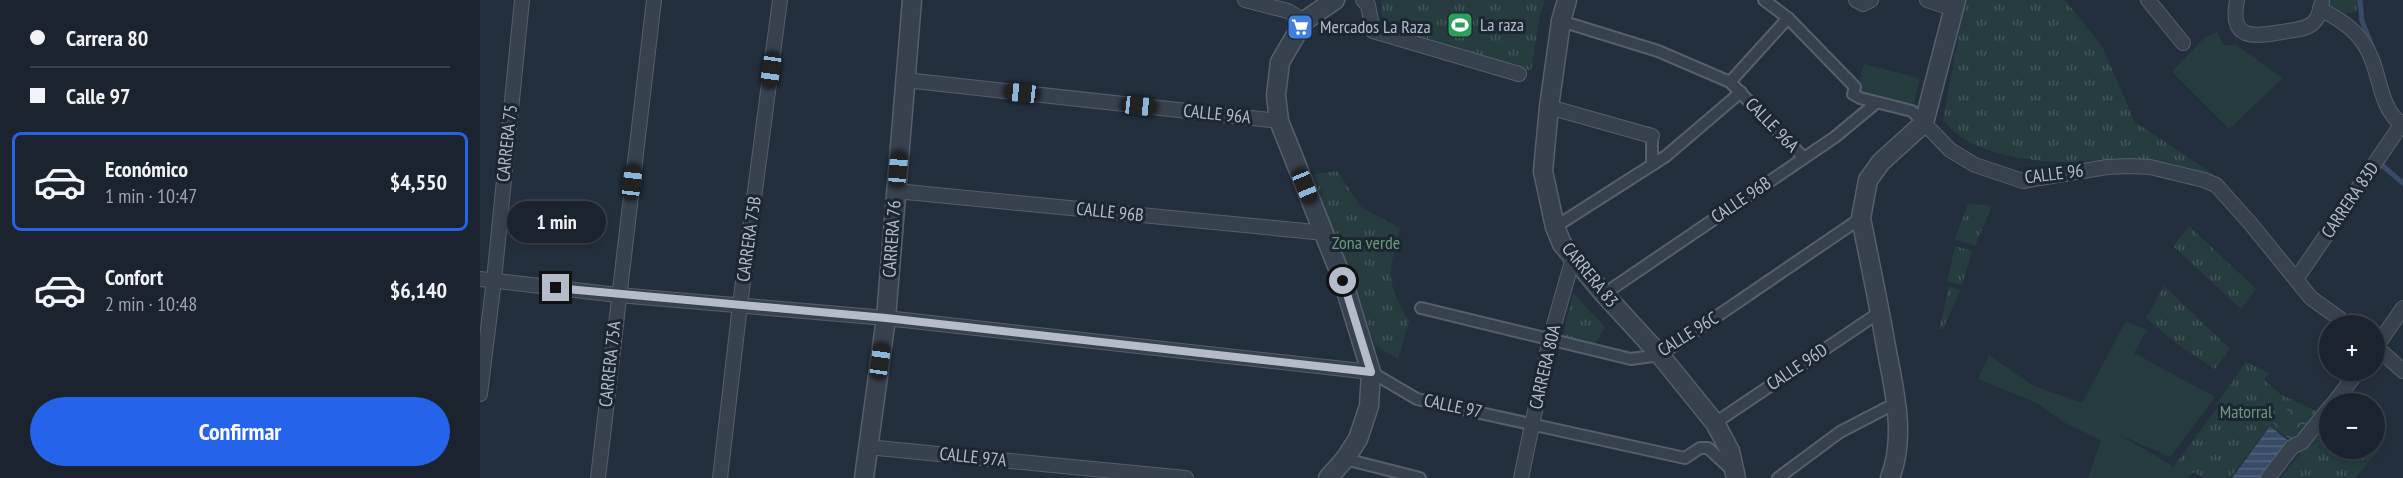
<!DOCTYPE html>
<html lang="es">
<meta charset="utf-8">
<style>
body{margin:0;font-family:"PT Sans Narrow",sans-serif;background:#242b36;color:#f1f3f6;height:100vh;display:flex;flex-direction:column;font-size:22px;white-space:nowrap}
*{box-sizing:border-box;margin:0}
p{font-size:20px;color:#a0a4aa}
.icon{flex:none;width:33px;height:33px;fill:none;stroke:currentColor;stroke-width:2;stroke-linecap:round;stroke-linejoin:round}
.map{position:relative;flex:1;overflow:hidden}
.side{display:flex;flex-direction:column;background:#1b232e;width:480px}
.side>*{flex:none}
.guide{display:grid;align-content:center;height:132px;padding:0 30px;background:#1b232e}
.buttons{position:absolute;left:1839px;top:315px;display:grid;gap:12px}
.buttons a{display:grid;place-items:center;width:66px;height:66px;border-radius:50%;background:#1b232e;box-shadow:0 3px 9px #0003,0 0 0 2px #39404a;font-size:30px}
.end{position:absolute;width:27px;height:27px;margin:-14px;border:8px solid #b4bcc9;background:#111;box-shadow:0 0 0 3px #111}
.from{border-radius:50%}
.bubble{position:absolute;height:42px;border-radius:21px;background:#1b232e;box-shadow:0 3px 9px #0003,0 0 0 2px #39404a;font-size:20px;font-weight:600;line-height:42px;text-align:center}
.car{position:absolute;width:18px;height:36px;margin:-18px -9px;border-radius:8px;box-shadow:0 0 4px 2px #0007;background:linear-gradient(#222 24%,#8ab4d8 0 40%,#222 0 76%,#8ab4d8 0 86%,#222 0)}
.guide b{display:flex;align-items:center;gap:21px;height:57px;font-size:22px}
.guide b+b{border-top:2px solid #39404a}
.guide i{width:15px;height:15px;background:#f1f3f6}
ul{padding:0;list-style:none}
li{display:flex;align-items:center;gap:18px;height:99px;margin:0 12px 9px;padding:0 18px;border:3px solid transparent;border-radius:9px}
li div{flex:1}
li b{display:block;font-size:22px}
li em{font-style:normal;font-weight:600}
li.on{border-color:#2563eb}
li>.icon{width:54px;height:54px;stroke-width:1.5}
.action{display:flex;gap:12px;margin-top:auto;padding:12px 30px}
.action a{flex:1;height:69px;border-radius:36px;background:#2563eb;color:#fff;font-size:24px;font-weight:600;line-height:69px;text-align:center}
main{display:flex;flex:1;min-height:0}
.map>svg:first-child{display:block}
</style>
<main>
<section class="side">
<div class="guide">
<b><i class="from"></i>Carrera 80</b>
<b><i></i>Calle 97</b>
</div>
<ul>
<li class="on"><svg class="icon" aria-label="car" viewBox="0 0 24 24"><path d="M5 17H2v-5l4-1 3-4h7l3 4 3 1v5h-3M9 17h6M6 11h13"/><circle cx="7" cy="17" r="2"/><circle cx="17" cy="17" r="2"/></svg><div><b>Económico</b><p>1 min · 10:47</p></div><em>$4,550</em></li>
<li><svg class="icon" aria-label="car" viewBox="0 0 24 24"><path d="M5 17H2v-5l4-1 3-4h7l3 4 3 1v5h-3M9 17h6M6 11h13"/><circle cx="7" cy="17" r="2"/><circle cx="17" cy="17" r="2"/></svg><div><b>Confort</b><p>2 min · 10:48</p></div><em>$6,140</em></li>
</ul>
<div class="action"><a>Confirmar</a></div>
</section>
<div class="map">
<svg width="1923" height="478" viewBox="0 0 1923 478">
<defs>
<pattern id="forest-crowns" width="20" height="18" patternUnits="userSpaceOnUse" patternTransform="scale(1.5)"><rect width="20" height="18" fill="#263c3f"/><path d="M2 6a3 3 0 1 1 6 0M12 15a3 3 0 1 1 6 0" fill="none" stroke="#435659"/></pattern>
<pattern id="park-tufts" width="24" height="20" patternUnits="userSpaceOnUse" patternTransform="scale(1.5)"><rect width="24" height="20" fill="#263c3f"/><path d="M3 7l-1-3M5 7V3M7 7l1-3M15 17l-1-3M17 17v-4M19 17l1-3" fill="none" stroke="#435659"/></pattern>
<pattern id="water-rules" width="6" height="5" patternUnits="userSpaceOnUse" patternTransform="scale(1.5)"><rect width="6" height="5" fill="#394c67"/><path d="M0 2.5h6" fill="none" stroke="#53647b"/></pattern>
</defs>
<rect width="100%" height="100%" fill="#242f3e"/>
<g fill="#263c3f">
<path d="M1737,32L1743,45H1756L1803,78L1749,129L1692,72L1724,38Z"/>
<path d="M1384,64L1440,78L1433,108L1376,94Z"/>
<path d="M1646,321L1667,330L1654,353L1735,397L1690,457L1638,434L1702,471L1709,478H1608L1621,440L1585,423L1557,403L1498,379L1509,355L1552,385L1602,403Z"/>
</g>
<path fill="url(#forest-crowns)" d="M1813,400L1838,412L1820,438L1812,441L1790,425L1800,420Z"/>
<g fill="url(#park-tufts)">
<path d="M902,0H1065L1060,15L1051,71L920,34C907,26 897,16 902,0Z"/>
<path d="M1485,0H1585L1622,46L1655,122L1733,174C1702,166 1673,160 1642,159C1626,158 1611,162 1596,162C1562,163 1508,157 1480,136C1474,132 1469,126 1463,121Z"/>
<path d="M1849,0H1879L1876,12L1861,14L1848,6Z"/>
<path d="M857,171L881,207L920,228C909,273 904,279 929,321L918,359L895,345L829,175Z"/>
<path d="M1488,204L1512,206L1495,246L1475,239Z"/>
<path d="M1709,226L1776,289L1761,309L1693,246Z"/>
<path d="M1475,246L1492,251L1482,285L1467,282Z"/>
<path d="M1469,286L1480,290L1463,329H1459Z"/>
<path d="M1684,286L1750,349L1735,369L1697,344L1666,318Z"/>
<path d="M1093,293L1125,327L1113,347L1082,339Z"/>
<path d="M1766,362L1789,373L1784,380L1800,394L1813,400L1800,420L1790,425L1750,478H1724L1714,472L1709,477L1694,466L1738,407L1736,405Z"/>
<path d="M1849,418L1850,448H1894L1895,445L1900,449L1875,478H1800Z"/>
</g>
<path fill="url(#water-rules)" d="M1790,426L1810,442L1784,478H1752Z"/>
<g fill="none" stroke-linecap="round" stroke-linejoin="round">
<g stroke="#394c67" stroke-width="5">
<path d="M1880,0L1882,21L1892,46"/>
<path d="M1897,161L1923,183"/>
</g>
<g stroke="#565f6c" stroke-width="14">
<g id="pedestrian">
<path d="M1284,0L1308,18L1375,87L1373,94L1380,98L1432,111L1444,123"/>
<path d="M1081,21L1178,51L1250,82L1324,158"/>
<path d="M1250,82L1308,18"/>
<path d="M1172,136V165L1175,163"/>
<path d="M1075,227L1186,156L1261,92"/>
<path d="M1124,294L1355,137L1396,103"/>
<path d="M941,308L1151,359L1180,355L1381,218"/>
<path d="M891,372L937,399L1205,458L1220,448H1228L1253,471"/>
<path d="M1235,423L1400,312"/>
<path d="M865,459L940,478"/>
<path d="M1298,478L1360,432L1416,403"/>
</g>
</g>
<g stroke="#565f6c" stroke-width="16">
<g id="minor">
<path d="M765,0L808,11L824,21"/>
<path d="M883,0L888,5L893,31L1039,74"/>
<path d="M1376,0L1383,4L1391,0"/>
<path d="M1447,0L1474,9"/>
<path d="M1668,0L1703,43"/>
<path d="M1757,0C1749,40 1772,37 1802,32C1811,30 1826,30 1833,23C1839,18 1840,9 1842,2"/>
<path d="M1840,9C1857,18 1873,27 1884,44C1901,68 1897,105 1921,124"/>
<path d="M425,80L799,121"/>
<path d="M1069,107L1172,136"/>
<path d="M1444,123L1470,150L1495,165L1543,181L1627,167L1650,166L1670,167L1724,180L1736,185L1770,223L1831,298L1870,326"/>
<path d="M416,191L845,233"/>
<path d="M1817,278L1923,122"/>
<path d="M0,279L138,295L406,318L891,372"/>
<path d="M1894,345L1923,371"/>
<path d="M1894,350L1923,308"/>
<path d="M0,394L14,280L42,0"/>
<path d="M1853,404L1879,370"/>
<path d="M387,447L706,478"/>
<path d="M118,478L174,0"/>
<path d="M240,478L260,305L300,0"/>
<path d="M1041,478L1070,339L1093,258"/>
<path d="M1788,478L1812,447L1822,442L1850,407"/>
</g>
</g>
<g stroke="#565f6c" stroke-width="21">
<g id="tertiary">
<path d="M1087,0L1081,21L1069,107L1063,171L1075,227L1082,244L1124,294L1180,355L1235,423L1250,451L1256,478"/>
<path d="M384,478L406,318L432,0"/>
<path d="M848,478L865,459L878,439L889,406L891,372L863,281L799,121L796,95L800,62L824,21L855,0"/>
<path d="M1410,478C1427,434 1413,386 1405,341C1398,300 1389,259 1381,218L1388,180L1401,162L1444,123L1476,0"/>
</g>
</g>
<use href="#pedestrian" stroke="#38414e" stroke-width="10"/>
<use href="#minor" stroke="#38414e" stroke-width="14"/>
<use href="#tertiary" stroke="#38414e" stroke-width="18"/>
</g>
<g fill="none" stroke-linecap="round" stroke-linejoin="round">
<path stroke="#b4bcc9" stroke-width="8" d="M76,288L406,318L891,372L863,281"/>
</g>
<defs>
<g id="stadium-square" transform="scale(1.35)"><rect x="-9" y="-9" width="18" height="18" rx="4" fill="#2e9e5b" stroke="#1d2633"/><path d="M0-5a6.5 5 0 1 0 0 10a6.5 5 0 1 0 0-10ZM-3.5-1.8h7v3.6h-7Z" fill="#fff"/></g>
<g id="supermarket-square" transform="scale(1.35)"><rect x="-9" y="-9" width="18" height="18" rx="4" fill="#3f7fe0" stroke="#1d2633"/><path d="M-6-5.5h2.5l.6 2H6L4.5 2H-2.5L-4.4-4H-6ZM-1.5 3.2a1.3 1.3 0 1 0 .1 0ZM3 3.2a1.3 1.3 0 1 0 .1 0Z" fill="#fff"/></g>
</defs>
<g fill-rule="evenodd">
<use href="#stadium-square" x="980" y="25"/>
<use href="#supermarket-square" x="820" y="27"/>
</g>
<g text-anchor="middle" stroke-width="6" stroke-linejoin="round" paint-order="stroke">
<g font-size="18" fill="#b4bcc9" stroke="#1d2633" text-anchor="start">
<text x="1000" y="31">La raza</text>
<text x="840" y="33">Mercados La Raza</text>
</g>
<g font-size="18" fill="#b4bcc9" stroke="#1d2633">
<text transform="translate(737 114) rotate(6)" y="6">CALLE 96A</text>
<text transform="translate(1292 125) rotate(46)" y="6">CALLE 96A</text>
<text transform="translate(27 143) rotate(-84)" y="6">CARRERA 75</text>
<text transform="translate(1574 174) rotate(-7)" y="6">CALLE 96</text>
<text transform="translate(1261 200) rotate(-34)" y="6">CALLE 96B</text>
<text transform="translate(1870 200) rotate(-56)" y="6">CARRERA 83D</text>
<text transform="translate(630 212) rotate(6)" y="6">CALLE 96B</text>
<text transform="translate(269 239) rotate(-82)" y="6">CARRERA 75B</text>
<text transform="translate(412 239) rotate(-86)" y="6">CARRERA 76</text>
<text transform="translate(1110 275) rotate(51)" y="6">CARRERA 83</text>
<text transform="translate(1208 334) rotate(-32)" y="6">CALLE 96C</text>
<text transform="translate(130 364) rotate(-84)" y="6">CARRERA 75A</text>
<text transform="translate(1065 367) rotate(-77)" y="6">CARRERA 80A</text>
<text transform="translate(1317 367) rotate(-34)" y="6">CALLE 96D</text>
<text transform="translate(973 406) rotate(12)" y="6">CALLE 97</text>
<text transform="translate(493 457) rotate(6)" y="6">CALLE 97A</text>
</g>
<g font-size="18" fill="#6b9a76" stroke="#1d2633">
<text x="886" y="249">Zona verde</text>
<text x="1766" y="418">Matorral</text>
</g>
</g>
</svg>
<div class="buttons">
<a>+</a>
<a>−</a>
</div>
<i class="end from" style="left:863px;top:281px"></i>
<i class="end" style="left:76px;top:288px"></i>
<div class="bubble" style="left:27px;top:201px;width:99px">1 min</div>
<i class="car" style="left:291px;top:70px;rotate:188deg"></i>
<i class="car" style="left:542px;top:93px;rotate:276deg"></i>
<i class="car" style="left:659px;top:106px;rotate:96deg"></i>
<i class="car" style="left:418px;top:169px;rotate:5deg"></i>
<i class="car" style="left:152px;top:182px;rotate:7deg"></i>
<i class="car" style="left:825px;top:186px;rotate:158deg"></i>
<i class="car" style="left:400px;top:361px;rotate:8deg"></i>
</div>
</main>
